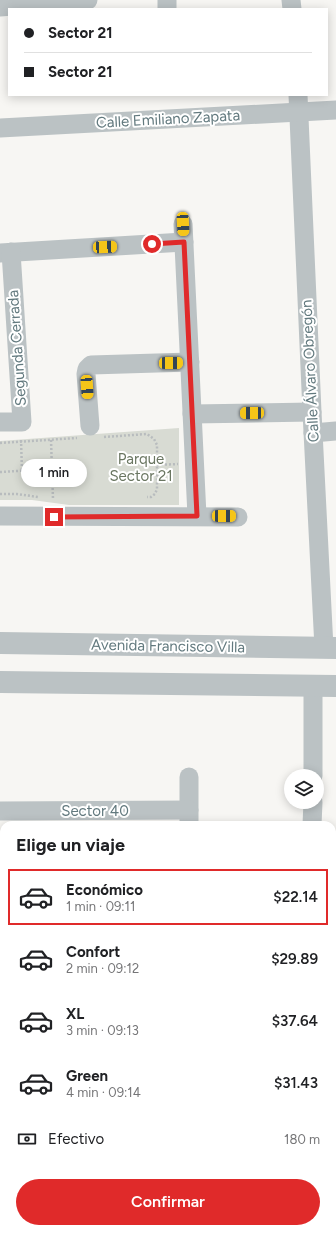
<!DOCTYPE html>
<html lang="es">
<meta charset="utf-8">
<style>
body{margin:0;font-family:Figtree,sans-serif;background:#f2f2f2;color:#202124;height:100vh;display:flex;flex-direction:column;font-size:15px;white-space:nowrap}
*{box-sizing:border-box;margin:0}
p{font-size:13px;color:#757577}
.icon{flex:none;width:22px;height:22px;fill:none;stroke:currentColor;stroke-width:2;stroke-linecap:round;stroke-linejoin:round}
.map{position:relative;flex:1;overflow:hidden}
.side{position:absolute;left:0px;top:821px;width:336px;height:412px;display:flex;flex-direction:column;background:#fff;border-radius:12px 12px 0 0;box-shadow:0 2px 10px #0003}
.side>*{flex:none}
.top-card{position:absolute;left:8px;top:8px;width:320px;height:88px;border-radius:0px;box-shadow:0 2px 10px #0003;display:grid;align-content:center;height:88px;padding:0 16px;background:#fff}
.buttons{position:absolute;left:284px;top:769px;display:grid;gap:8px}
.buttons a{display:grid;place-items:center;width:40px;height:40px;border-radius:50%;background:#fff;box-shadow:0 2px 10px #0003;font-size:20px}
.end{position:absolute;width:18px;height:18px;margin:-9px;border:5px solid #e02a2a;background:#fff;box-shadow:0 0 0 2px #fff}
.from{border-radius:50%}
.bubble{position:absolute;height:28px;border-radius:14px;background:#fff;box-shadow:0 2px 10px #0003;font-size:13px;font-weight:600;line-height:28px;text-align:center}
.car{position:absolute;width:12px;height:24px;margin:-12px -6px;border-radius:5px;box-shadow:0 0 3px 1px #0007;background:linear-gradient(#f5c518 24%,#345 0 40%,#f5c518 0 76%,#345 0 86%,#f5c518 0)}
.top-card b{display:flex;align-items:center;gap:14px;height:38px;font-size:15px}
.top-card b+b{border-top:1px solid #e0e0e0}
.top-card i{width:10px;height:10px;background:#202124}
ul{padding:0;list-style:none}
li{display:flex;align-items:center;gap:12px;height:56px;margin:0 8px 6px;padding:0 8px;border:2px solid transparent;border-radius:0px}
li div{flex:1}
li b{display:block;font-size:15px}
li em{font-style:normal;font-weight:600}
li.active{border-color:#e02a2a}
li>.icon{width:36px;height:36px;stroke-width:1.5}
h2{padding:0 16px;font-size:18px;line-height:48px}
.pay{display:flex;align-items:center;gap:10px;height:44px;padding:0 16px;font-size:15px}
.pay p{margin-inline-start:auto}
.primary-button{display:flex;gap:8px;margin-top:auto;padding:8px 16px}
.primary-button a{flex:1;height:46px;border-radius:24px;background:#e02a2a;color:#fff;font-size:16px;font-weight:600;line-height:46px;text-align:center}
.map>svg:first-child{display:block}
</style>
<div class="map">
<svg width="336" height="1233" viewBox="0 0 336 1233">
<rect width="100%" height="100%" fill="#f7f6f3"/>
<g fill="#d8dbd3">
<path d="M179,428V505H69L32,500H0V441Z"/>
<rect x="0" y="991" width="4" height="95"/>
</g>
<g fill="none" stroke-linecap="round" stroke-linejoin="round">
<g stroke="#adb6b9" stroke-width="24">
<g id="secondary">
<path d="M332,1040L336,1037"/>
<path d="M332,1076L336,1073"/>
<path d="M108,1233L112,1229"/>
<path d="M145,1233L150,1229"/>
</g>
</g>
<g stroke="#b8bcbe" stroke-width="2.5" stroke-dasharray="2 2" stroke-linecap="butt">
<path d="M104,437L147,434L154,439L157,445V489L155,494L151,497H147"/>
<path d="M21,440L22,471"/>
<path d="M51,440L53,499"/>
<path d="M0,443L77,438"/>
<path d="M157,465L178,464"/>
<path d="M0,472L52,469"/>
<path d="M0,494H17L38,497"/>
<path d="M0,1007L4,1011"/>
<path d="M0,1032L4,1028"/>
<path d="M0,1047L4,1049"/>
<path d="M0,1077L4,1076"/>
</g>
<g stroke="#bbc2c4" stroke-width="19">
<path d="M167,0V9"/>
<path d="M291,0L292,9"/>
<path d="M0,7L88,0"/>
<path d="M298,95L312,412L324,648"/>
<path d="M0,128L336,110"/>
<path d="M183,224L197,516"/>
<path d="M0,253L184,242"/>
<path d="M192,414L312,412"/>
<path d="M0,422H22L11,252"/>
<path d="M90,426L86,374L87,369L91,365L190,362"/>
<path d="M313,433L336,431"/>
<path d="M0,516L238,517"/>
<path d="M313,776V686"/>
<path d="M189,777V825"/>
<path d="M0,811L189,810"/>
<path d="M312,825L313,802"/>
<path d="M0,977H4"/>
<path d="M0,1163L4,1160"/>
</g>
<g stroke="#bbc2c4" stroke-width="22">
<path d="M0,643L336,648"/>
<path d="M0,682L336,686"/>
</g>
<use href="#secondary" stroke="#fff" stroke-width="22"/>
</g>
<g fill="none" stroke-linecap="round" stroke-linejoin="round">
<path stroke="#e02a2a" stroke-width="5" d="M54,517L197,516L184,242L152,244"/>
</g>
<g text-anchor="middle" stroke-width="4" stroke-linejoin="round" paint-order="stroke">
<g font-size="15" fill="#62797e" stroke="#fff">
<text transform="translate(168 119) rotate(-3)" y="5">Calle Emiliano Zapata</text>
<text transform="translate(17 348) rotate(-94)" y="5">Segunda Cerrada</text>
<text transform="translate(310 371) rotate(-93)" y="5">Calle Álvaro Obregón</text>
<text transform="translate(168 646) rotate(1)" y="5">Avenida Francisco Villa</text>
<text x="95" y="816">Sector 40</text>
</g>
<g font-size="15" fill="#6a7661" stroke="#fff">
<text x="141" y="464">Parque<tspan x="141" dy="17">Sector 21</tspan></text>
</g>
</g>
</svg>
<div class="buttons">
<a><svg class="icon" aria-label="layers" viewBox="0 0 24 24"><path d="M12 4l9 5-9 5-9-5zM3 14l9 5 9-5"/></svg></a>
</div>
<i class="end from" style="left:152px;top:244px"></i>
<i class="end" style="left:54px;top:517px"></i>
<div class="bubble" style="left:21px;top:459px;width:66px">1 min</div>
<i class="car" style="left:183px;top:224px;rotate:177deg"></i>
<i class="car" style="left:105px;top:247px;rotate:87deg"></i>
<i class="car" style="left:171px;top:363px;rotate:89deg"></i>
<i class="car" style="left:87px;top:387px;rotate:176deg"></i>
<i class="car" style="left:252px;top:413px;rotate:269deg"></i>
<i class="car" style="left:224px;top:516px;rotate:90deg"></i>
<div class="top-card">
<b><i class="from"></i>Sector 21</b>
<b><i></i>Sector 21</b>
</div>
<section class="side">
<h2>Elige un viaje</h2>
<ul>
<li class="active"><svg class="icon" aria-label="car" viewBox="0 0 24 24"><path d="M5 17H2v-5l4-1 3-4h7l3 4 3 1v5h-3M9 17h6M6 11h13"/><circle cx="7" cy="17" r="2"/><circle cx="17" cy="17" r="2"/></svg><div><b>Económico</b><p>1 min · 09:11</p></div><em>$22.14</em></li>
<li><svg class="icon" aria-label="car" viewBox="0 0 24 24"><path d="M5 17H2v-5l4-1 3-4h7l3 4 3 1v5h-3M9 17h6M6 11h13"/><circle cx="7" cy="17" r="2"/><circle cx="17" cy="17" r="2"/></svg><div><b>Confort</b><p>2 min · 09:12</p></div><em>$29.89</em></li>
<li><svg class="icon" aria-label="car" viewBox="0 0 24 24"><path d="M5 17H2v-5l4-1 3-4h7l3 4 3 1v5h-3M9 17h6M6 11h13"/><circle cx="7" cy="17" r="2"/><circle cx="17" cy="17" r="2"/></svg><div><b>XL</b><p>3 min · 09:13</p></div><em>$37.64</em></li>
<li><svg class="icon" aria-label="car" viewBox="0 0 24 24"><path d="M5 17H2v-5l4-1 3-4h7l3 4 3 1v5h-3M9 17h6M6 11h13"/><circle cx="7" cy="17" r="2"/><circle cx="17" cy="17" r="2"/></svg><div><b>Green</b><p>4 min · 09:14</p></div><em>$31.43</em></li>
</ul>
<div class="pay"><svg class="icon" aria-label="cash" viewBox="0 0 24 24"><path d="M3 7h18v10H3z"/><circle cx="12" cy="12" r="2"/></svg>Efectivo<p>180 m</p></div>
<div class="primary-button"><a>Confirmar</a></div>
</section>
</div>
